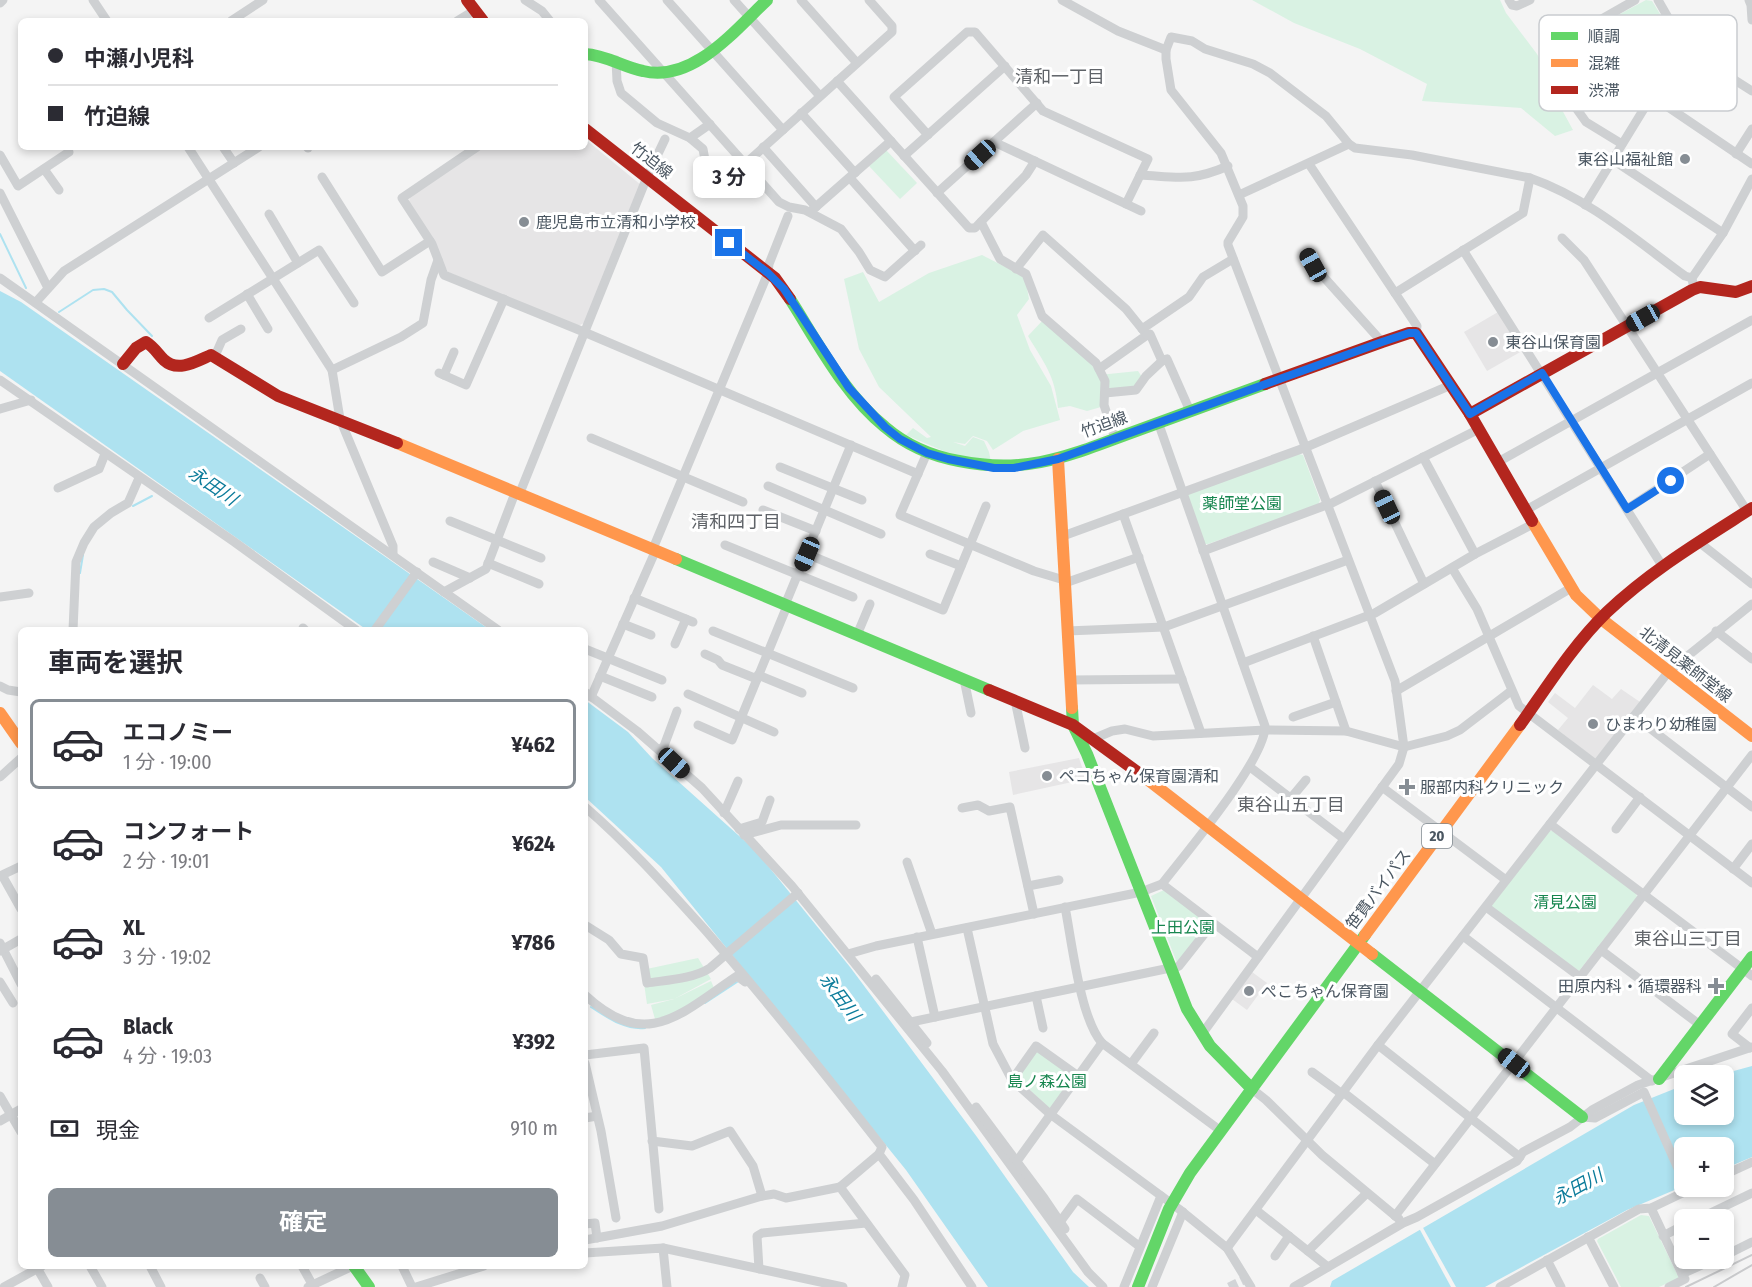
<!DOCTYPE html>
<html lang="ja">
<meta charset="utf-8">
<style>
body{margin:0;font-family:"Fira Sans Condensed","Noto Sans JP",sans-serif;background:#f2f2f3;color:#2b2b33;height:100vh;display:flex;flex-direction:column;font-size:22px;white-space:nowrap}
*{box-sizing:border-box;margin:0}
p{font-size:20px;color:#7c7c81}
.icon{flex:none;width:33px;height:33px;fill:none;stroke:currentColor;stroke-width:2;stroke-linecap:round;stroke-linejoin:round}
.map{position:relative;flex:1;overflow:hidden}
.side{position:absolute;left:18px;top:627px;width:570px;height:642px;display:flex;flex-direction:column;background:#fff;border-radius:9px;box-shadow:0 3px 9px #0003}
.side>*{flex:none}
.hud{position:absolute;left:18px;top:18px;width:570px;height:132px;border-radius:9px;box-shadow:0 3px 9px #0003;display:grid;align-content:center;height:132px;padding:0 30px;background:#fff}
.fabs{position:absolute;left:1674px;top:1065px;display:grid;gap:12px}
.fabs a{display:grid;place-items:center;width:60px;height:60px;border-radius:9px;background:#fff;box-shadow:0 3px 9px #0003;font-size:30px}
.end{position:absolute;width:27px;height:27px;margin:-14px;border:8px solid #1a73e8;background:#fff;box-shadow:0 0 0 3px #fff}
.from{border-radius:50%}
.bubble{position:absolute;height:42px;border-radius:9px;background:#fff;box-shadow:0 3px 9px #0003;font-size:20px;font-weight:700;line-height:42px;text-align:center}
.car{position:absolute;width:18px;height:36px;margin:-18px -9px;border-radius:8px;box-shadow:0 0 4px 2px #0007;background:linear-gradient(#222 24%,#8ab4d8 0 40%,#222 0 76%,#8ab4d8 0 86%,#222 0)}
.hud b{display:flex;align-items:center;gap:21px;height:57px;font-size:22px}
.hud b+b{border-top:2px solid #e1e1e2}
.hud i{width:15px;height:15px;background:#2b2b33}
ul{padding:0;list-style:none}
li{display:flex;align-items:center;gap:18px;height:90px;margin:0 12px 9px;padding:0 18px;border:3px solid transparent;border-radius:9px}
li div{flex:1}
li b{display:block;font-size:22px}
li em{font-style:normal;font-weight:700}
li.on{border-color:#868d94}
li>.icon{width:54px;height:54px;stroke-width:1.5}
h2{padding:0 30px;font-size:27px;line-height:72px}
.pay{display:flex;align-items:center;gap:15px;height:66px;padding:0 30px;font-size:22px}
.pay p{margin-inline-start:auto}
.button{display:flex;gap:12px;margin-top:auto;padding:12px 30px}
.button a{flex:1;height:69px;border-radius:9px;background:#868d94;color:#fff;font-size:24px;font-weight:700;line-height:69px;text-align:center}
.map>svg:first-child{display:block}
</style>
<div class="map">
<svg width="1752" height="1287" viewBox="0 0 1752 1287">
<rect width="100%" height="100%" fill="#f4f4f4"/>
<g fill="#e6e5e6">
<path d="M585,139L641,185L584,323L578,326L448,272L409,202L410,196L482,147H585Z"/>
<path d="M1498,312L1522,351L1487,371L1464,332Z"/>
<path d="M1593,685L1612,699L1621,689L1640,702L1595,759L1558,730L1568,718L1548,702L1555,693L1575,708Z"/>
<path d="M1079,758L1086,779L1013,795L1009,772Z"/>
<path d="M1252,972L1267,983L1247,1010L1232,999Z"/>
</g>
<g fill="#d9f2e3">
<path d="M1252,0H1500L1506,13L1537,54L1551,79L1555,97L1573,130L1555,136L1521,108L1422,101L1427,84L1360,49L1294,23Z"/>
<path d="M1646,0L1652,1L1678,43V47L1652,88L1647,89L1643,86L1607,25L1609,20Z"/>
<path d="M886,150L917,183L900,199L869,166Z"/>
<path d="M982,255L1025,277L1029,299L1017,315L1030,350L1051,386L1060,420L1023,431L993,450L987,441L973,436L965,444L953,442L965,446L973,437L984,441L989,452L991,462L946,452L906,435L913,428L927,438L931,437L879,387L859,349L844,279L863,272L879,302L929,273Z"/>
<path d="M1044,319L1091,364L1099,375L1138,371L1142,377L1135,388L1102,392L1101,407L1087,411L1070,406L1058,408C1055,375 1044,363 1028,336Z"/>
<path d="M1299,454L1303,455L1320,500L1318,505L1208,544H1204L1188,496L1189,493Z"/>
<path d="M1549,831H1553L1636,893L1637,897L1579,971L1492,909V905Z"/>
<path d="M1164,890L1209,923L1177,963L1151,896Z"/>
<path d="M698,958L711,979L674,999L711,981L714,988L672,1015L655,1019L651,1005L674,999L647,1004L642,970Z"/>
<path d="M1038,1051L1072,1076V1079L1053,1107L1049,1108L1018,1079L1034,1053Z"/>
<path d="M1641,1215L1649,1216L1679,1278L1659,1287H1621L1597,1241L1598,1239Z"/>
</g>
<g fill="#aee2f0">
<path d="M0,291L21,302L490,630H367L0,371Z"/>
<path d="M585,700L628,732L652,758L756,851L850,967L977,1137L1073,1272L1089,1287H988L906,1170L661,867L585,797Z"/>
<path d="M1752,1066V1157L1724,1169V1148H1684V1186L1627,1210L1485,1287H1330L1332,1281L1634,1105L1684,1085V1114H1724V1076L1719,1075Z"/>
</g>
<path fill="#f4f4f4" d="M1422,1226L1456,1287H1451L1419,1228Z"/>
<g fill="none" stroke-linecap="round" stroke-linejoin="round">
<g stroke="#aee2f0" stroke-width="2">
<path d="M0,234L26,288"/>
<path d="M59,312L93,290L104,289L112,292L127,310L152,336"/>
<path d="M133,506L152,496"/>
<path d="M80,573L83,555"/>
<path d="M705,1003L737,982"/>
<path d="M591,1007C607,1017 624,1030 645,1028"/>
</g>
<path stroke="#d2d4d7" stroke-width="9" stroke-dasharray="9 4.5" stroke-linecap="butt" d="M1229,1287L1246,1279"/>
<g stroke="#ced0d2" stroke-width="9">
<path d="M93,0L107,21"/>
<path d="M525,0L542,11L550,21"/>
<path d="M599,0L779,202L789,207L805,210L841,229L859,252L870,270L885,277L921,245"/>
<path d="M667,0L783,130"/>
<path d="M734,0L820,96"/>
<path d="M801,0L857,63"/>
<path d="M1062,0L1118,31L1166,50"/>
<path d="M1509,0L1512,5L1517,6L1530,0"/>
<path d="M1658,0L1686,49L1752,91"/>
<path d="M1749,0L1751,5L1752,20"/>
<path d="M0,3L3,0"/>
<path d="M1600,20L1640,88L1752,164"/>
<path d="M231,21L263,0"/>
<path d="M457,21L475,10"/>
<path d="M616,60L617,81L621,93L657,123L690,138L703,149L705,160L745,192"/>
<path d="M837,81L969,228H975L1026,175L1035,161"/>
<path d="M801,113L855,173"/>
<path d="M928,135L894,97L967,32H975L1043,111L1148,159L1126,204"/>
<path d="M690,138L710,124"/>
<path d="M994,142L1141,211"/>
<path d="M1622,144L1586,122L1576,108L1570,97L1564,73L1553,52L1554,48L1558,44L1635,0"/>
<path d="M188,147L332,370L340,419L393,546V555"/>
<path d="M223,147L234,163"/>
<path d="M307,147L308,148"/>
<path d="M477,147L402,198L432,244L444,275L584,332L918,474"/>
<path d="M763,147L816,207"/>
<path d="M1736,154L1752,129"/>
<path d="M0,155L18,186L69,152"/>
<path d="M904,156L1005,66"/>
<path d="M1613,160L1723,233"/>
<path d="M745,164L892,32V26L869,0"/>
<path d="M1309,164L1417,326L1416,333"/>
<path d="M44,169L59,190"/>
<path d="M1140,175C1178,177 1191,182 1228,166"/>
<path d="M322,177L382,272L430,241"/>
<path d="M850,178L915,251"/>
<path d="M0,193L48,288"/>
<path d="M937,193L1037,103"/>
<path d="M1239,195L1349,144"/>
<path d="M1585,205L1683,45"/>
<path d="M810,212L891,141"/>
<path d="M269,214L298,263"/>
<path d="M981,222L1000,259L1026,274L1042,316L1096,363L1105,381L1104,405L1115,438"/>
<path d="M1562,238L1584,260L1747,511"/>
<path d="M1463,250L1663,567"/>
<path d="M1307,254L1313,265L1382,342"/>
<path d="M1016,269L1043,235L1126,309L1147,335L1099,369"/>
<path d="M0,278L498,630"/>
<path d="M1693,284L1692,278L1723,233L1752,179"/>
<path d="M1395,293L1523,213L1530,178"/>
<path d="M247,294L268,329"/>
<path d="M36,302L64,271L259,147"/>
<path d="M209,318L319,250L354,303"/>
<path d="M1142,329L1189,297L1203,277L1233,259"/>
<path d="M1147,335L1150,334L1162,361L1167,359L1190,411"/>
<path d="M215,356L222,340L241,329"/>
<path d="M332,370L401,337L423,323L431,280L438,260"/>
<path d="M439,373L466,385L504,299"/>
<path d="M444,375L454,352"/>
<path d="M0,380L233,541L356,630"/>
<path d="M1105,393L1136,390L1146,376L1162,361"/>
<path d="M0,409L31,400"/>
<path d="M591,438L743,502"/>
<path d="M927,453L900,515L1034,571L1064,580"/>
<path d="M1423,457L1475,554"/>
<path d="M1498,462L1752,320"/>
<path d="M780,467L862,500"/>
<path d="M1375,481L1424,584"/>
<path d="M768,486L881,534"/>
<path d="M58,488L99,469L105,454"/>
<path d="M519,495L647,177L665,139"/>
<path d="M1627,509L1710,454"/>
<path d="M763,510L816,531"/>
<path d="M1526,510L1752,383"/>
<path d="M1123,514L1201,733"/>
<path d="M450,521L541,558"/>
<path d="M1063,536L1304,448L1451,385"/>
<path d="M1700,543L1752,584"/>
<path d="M725,545L853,597"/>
<path d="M652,551L768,273L769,264L788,216"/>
<path d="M1203,551L1332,503L1479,429"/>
<path d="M807,554L943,610L986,506"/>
<path d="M930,554L961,566"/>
<path d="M433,562L470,578"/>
<path d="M488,563L539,584"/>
<path d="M1452,568L1477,609L1519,706L1752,883"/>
<path d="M1065,583L1139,557"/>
<path d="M444,592L486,569L515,493"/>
<path d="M0,597L29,593"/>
<path d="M634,598L693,622"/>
<path d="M785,605L851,445"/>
<path d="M623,624L651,635"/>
<path d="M303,628L305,630"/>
<path d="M73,630L76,562L84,543L94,527L111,513L128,503L139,478"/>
<path d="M375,630L417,572"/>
<path d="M713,631L853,688"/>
<path d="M1067,631L1164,627L1348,560"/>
<path d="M1716,631L1752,659"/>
<path d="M857,635L870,604"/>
<path d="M1313,636L1346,731"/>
<path d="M675,644L686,619"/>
<path d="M585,649L662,680"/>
<path d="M705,654L718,660L722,665L757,679"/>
<path d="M1243,663L1375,613L1475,554L1533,524"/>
<path d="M758,675L802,693"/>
<path d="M600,676L652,697"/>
<path d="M967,680L965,684L971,713"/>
<path d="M1070,680L1182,679"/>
<path d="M0,686L8,690L21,692"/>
<path d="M1396,691L1571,588"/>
<path d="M585,692L637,731L702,788L792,886L942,1071L1088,1272L1103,1287"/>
<path d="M688,694L774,732"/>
<path d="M591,697L655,552"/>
<path d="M1017,702L1016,705L1025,748"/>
<path d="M1634,716L1752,807"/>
<path d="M1293,717L1336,702"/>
<path d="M698,725L732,740L787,606"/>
<path d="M1093,739L1112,731L1125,729L1153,736L1265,730L1346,731L1404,747L1447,736L1460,730L1511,691"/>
<path d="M660,750L664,746L677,711"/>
<path d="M1250,767L1344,839"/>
<path d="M0,777L21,758"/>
<path d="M1382,787L1506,880"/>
<path d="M1291,798L1306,780"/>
<path d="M585,807C629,845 667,888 706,931C767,1001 825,1074 882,1147L879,1154L914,1200L972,1287"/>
<path d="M962,808L978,805L989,811L1010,807L1034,914"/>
<path d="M724,813L738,781"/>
<path d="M1550,824L1752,976"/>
<path d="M739,829L762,822L770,800"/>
<path d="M1616,829L1640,797"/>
<path d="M744,835L781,825H856"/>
<path d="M907,862L932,934"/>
<path d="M21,866L2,875L21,909"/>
<path d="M1733,869L1752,844"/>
<path d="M1162,884L1258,957"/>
<path d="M1028,886L1059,880"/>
<path d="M1065,907C1072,942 1080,1018 1102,1043L1221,1131"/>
<path d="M1486,907L1580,977"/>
<path d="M585,925L609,940L621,954L643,958L647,983C667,980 693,979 710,968L798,893"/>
<path d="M967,928L993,1044L1012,1080L1050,1114L1179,1209L1227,1248L1251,1287"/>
<path d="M1463,936L1652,1081"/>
<path d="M917,937L935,1017"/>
<path d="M0,943L21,984"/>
<path d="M1601,950L1700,1025"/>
<path d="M0,951L21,939"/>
<path d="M848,954L876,946L1141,892L1162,884C1185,854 1266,759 1265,726L1158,422"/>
<path d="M1171,970L1179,966L1213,923"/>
<path d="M876,979L927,1043"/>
<path d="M0,982L13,1003"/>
<path d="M585,995C647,1052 680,1014 737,976L745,982"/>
<path d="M1036,996L1043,1028"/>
<path d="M911,1022L1170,968"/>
<path d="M1202,1034L1399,764L1404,747L1395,681L1228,245V242L1243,217V206L1221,153L1171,90L1166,59V50L1171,37L1192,41L1205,49L1253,64L1270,73L1326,116L1349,144L1355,148L1412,155L1530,178C1588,198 1637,241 1685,276L1692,278"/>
<path d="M1378,1045L1520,1157"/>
<path d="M1750,1048L1732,1034L1752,1008"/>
<path d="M585,1055L644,1048L659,1209"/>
<path d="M585,1063L601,1131L616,1218"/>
<path d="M1131,1064L1154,1033"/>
<path d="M1312,1072L1342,1094"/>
<path d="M1012,1080L1036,1046L1078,1076"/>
<path d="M1252,1089L1266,1100L1322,1155L1399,1219"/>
<path d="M1343,1092L1435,1164"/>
<path d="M0,1096L21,1132"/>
<path d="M976,1107L1044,1198L1065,1229"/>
<path d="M1582,1117L1595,1118L1644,1092L1684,1182"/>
<path d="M585,1118L597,1116"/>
<path d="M0,1121L21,1109"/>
<path d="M652,1141L692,1146L730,1131L753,1166L762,1196"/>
<path d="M879,1154L840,1187L905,1275L902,1287"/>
<path d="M1017,1161L1102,1043"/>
<path d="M1724,1175L1752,1162"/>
<path d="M1651,1208L1682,1274L1717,1258"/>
<path d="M1256,1210L1328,1267"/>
<path d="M1395,1216L1752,755"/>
<path d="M1696,1220L1752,1193"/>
<path d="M1060,1222L1077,1199L1139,1246"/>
<path d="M585,1224L595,1223L597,1238"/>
<path d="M1663,1236L1684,1225"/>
<path d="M1588,1237L1614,1287"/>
<path d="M585,1240L662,1226L762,1196L774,1194L786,1198L840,1187"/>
<path d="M663,1248L843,1287"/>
<path d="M1227,1248L1378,1045L1669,671L1752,604"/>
<path d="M1308,1251L1367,1193"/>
<path d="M585,1253L663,1248L667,1287"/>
<path d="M1275,1256L1289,1236"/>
<path d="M1724,1256L1752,1242"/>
<path d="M1547,1260L1561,1287"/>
<path d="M90,1266L102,1287"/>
<path d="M150,1266L161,1287"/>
<path d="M302,1266L312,1284"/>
<path d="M402,1266L412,1287"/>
<path d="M37,1268L48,1287"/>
<path d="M759,1269L757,1236L762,1233L866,1223"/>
<path d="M260,1278L265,1287"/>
<path d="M4,1287L42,1266"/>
<path d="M308,1287L353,1266"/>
<path d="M416,1287L484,1266"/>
<path d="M1124,1287L1161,1196"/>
<path d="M1152,1287L1183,1212"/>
<path d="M1294,1287L1403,1223L1417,1217L1517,1161L1523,1152L1570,1127L1592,1110L1638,1085L1752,1047"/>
<path d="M1500,1287L1639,1209L1651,1208L1697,1186"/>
<path d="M1669,1287L1685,1279L1682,1274"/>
</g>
<g stroke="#63d668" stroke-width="12">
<path d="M585,54C606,55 623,67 643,71C693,83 735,30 767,0"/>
<path d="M790,299C818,343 844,394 885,427C906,445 931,456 959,461C1030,475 1070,455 1136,431C1179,415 1222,400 1265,384"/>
<path d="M676,559L989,690"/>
<path d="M1072,708L1073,725L1087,754L1187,1009L1210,1046L1252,1089"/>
<path d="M1372,954L1582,1117"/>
<path d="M1659,1079L1752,957"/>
<path d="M354,1266L369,1287"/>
<path d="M1138,1287L1169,1209L1190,1173L1365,935"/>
</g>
<g stroke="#ff974d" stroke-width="12">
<path d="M397,443L676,559"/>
<path d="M1058,459L1072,708"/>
<path d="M1532,521L1576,595L1600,618L1752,736"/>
<path d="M0,713L21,743"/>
<path d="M1147,779L1372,954"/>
<path d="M1365,935L1520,725"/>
</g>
<g stroke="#b3261e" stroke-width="12">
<path d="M467,0L483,21"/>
<path d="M585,129L775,278L790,299"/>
<path d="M123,364L136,348L146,342C154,347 158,354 164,360C178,373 197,361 211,355L278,396L397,443"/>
<path d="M1265,384L1382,342L1409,333H1416L1470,414L1532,521"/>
<path d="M1470,414L1692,290L1700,287L1736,292L1752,286"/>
<path d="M989,690L1073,725L1147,779"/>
<path d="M1520,725C1547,687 1573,645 1607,612C1650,571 1702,540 1752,508"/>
</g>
<g stroke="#c9cacc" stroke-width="2">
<path d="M1686,1287L1752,1255"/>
<path d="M1714,1287L1752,1265"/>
</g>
</g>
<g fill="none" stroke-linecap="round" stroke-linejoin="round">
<path stroke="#1a73e8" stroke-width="8" d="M729,243L768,273L784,289L849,388L885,427L900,439L927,453L948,459L994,468H1014L1058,459L1382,342L1409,333H1416L1470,414L1542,373L1627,509L1671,481"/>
</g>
<g fill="#868d94" stroke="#fff" stroke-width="2">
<circle cx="1685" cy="159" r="6"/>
<circle cx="524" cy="222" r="6"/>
<circle cx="1493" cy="342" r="6"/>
<circle cx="1593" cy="724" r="6"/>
<circle cx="1047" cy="776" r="6"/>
<path d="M1404 778h6v6h6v6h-6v6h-6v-6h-6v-6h6z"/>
<path d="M1713 977h6v6h6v6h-6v6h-6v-6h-6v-6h6z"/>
<circle cx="1249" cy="991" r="6"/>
</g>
<g text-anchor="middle" stroke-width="6" stroke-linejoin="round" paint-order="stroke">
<rect fill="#fff" stroke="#808990" stroke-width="1.5" x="1422" y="824" width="30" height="24" rx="4.5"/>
<g font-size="15" font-weight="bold" fill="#4a5661">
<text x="1437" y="841">20</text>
</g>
<g font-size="16" fill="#4a5661" stroke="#fff" text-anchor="start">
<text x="1673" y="165" text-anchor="end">東谷山福祉館</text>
<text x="536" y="228">鹿児島市立清和小学校</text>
<text x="1505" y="348">東谷山保育園</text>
<text x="1605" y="730">ひまわり幼稚園</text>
<text x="1059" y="782">ペコちゃん保育園清和</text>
<text x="1420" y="793">服部内科クリニック</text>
<text x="1702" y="992" text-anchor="end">田原内科・循環器科</text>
<text x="1261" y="997">ぺこちゃん保育園</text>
</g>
<g font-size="16" fill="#4a5661" stroke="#fff">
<text transform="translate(652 160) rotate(38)" y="6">竹迫線</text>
<text transform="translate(1104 424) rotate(-20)" y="6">竹迫線</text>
<text transform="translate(1686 664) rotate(38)" y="6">北清見薬師堂線</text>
<text transform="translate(1378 889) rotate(-53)" y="6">笹貫バイパス</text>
</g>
<g font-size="16" fill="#17864f" stroke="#fff">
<text x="1242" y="509">薬師堂公園</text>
<text x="1565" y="908">清見公園</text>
<text x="1183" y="933">上田公園</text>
<text x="1047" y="1087">島ノ森公園</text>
</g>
<g font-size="18" fill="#5f6368" stroke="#fff">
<text x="1060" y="83">清和一丁目</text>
<text x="736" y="528">清和四丁目</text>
<text x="1291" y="811">東谷山五丁目</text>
<text x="1688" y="945">東谷山三丁目</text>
</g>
<g font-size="18" font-style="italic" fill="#0c7c9b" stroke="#fff">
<text transform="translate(213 486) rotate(34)" y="6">永田川</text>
<text transform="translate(840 997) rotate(53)" y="6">永田川</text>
<text transform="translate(1578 1187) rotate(-29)" y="6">永田川</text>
</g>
</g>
<rect x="1539" y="15" width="198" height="96" rx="9" fill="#fff" stroke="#c9ccd0" stroke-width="1.5"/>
<rect x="1551" y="32" width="27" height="8" fill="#63d668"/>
<rect x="1551" y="59" width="27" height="8" fill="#ff974d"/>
<rect x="1551" y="86" width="27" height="8" fill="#b3261e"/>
<g font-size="16" fill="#4a5661">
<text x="1588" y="42">順調</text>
<text x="1588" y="69">混雑</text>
<text x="1588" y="96">渋滞</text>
</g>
</svg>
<div class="fabs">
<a><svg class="icon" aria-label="layers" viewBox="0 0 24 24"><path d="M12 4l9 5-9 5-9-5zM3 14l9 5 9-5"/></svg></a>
<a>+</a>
<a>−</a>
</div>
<i class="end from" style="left:1671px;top:481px"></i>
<i class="end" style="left:729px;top:243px"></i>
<div class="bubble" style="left:693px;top:156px;width:72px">3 分</div>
<i class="car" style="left:980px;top:155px;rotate:228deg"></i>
<i class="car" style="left:1313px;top:265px;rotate:331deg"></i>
<i class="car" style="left:1643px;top:318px;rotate:241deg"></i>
<i class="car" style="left:1387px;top:507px;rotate:335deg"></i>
<i class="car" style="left:807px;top:554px;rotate:203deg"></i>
<i class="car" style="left:674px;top:763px;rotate:133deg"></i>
<i class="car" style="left:1514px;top:1063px;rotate:308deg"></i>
<div class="hud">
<b><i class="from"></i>中瀬小児科</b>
<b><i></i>竹迫線</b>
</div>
<section class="side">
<h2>車両を選択</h2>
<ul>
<li class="on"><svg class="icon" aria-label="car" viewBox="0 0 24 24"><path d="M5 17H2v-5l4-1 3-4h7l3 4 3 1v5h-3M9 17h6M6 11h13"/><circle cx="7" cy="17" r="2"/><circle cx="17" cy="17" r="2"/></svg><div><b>エコノミー</b><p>1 分 · 19:00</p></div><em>¥462</em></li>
<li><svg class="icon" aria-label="car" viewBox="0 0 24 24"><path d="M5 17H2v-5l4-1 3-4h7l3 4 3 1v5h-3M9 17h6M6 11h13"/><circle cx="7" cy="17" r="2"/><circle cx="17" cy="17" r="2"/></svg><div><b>コンフォート</b><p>2 分 · 19:01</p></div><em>¥624</em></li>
<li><svg class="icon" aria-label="car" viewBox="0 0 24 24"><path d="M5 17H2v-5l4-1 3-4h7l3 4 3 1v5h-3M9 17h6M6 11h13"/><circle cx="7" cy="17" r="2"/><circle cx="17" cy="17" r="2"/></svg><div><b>XL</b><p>3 分 · 19:02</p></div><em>¥786</em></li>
<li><svg class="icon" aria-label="car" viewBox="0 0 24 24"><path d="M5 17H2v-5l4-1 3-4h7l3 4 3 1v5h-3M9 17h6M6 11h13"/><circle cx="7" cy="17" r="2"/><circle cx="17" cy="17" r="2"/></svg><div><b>Black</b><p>4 分 · 19:03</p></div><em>¥392</em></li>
</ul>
<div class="pay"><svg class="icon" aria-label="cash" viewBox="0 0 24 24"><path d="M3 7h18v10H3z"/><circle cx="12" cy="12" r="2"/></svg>現金<p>910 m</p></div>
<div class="button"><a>確定</a></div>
</section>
</div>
